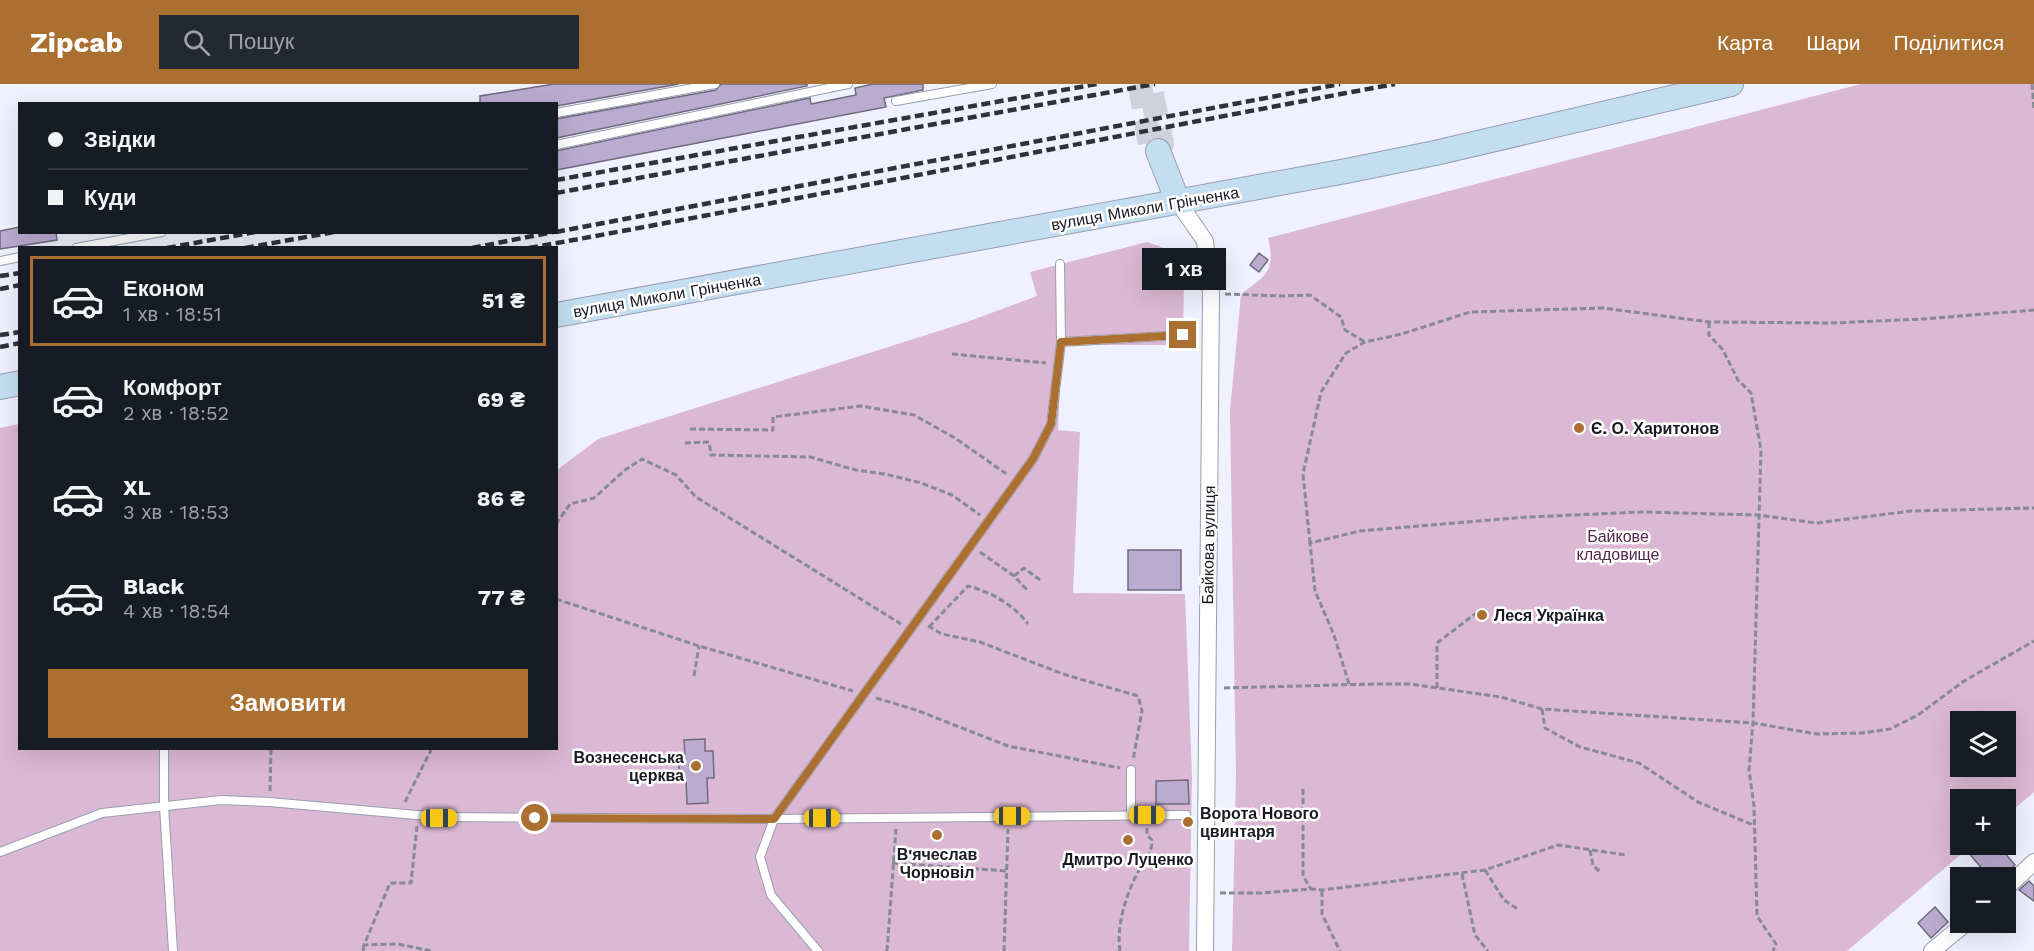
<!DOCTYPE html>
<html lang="uk">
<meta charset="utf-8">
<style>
body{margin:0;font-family:"Work Sans",sans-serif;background:#242831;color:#f1f3f6;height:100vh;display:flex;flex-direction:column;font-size:22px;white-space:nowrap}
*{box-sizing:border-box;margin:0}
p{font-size:20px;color:#9ea1a6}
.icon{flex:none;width:33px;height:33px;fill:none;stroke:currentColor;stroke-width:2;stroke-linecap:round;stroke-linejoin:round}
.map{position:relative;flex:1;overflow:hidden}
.details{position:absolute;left:18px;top:162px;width:540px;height:504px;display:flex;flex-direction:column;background:#171b24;border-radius:0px;box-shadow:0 6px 24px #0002}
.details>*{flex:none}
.top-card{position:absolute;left:18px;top:18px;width:540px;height:132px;border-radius:0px;box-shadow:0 6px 24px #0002;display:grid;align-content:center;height:132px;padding:0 30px;background:#171b24}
.fabs{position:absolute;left:1950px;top:627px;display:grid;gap:12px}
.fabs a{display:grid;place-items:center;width:66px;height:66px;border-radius:0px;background:#171b24;box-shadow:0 6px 24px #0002;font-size:30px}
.end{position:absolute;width:27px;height:27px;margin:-14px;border:8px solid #ab7031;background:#fff;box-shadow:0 0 0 3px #fff}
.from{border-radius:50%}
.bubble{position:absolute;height:42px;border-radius:0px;background:#171b24;box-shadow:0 6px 24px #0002;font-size:20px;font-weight:700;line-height:42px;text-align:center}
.car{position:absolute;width:18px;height:36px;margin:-18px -9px;border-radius:8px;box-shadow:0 0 4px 2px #0007;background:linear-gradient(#f5c518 24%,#345 0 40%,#f5c518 0 76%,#345 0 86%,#f5c518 0)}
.top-card b{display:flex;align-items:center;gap:21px;height:57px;font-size:22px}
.top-card b+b{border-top:2px solid #363941}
.top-card i{width:15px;height:15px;background:#f1f3f6}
ul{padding:10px 0 0;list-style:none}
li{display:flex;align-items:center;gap:18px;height:90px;margin:0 12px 9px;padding:0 18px;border:3px solid transparent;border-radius:0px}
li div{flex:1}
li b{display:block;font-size:22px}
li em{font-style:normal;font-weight:700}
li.active{border-color:#ab7031}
li>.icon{width:54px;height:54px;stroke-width:1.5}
.cta{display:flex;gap:12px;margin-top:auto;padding:12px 30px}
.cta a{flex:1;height:69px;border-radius:0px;background:#ab7031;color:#fff;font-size:24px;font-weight:700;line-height:69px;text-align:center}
header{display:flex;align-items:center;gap:36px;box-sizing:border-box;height:84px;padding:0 30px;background:#ab7031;color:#fff}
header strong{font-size:28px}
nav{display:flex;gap:33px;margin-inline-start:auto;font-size:21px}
.search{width:420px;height:54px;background:#242831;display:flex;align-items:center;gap:15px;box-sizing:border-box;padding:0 21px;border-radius:0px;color:#9ea1a6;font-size:22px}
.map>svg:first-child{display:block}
</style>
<header>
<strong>Zipcab</strong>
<div class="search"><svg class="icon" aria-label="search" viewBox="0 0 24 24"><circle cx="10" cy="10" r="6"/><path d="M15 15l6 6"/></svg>Пошук</div>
<nav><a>Карта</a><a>Шари</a><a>Поділитися</a></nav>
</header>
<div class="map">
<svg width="2034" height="867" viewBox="0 0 2034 867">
<rect width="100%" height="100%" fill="#eff2fe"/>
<g fill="#dbb8d3" fill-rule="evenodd">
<path d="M1861,0H2034V708L2006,732V716H1960V760L1972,761L1847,867H1232L1236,691L1230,327L1241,210C1266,192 1276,187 1268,154ZM1960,638H2006V682H1960Z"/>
<path d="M1147,158L1170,166L1184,187L1183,261H1062L1058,346L1080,348L1073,509L1185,510L1192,692L1189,867H0V344L19,340L20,664H556L557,386L598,355L967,238L1037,212L1030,188Z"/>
</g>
<g fill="#baabd1" stroke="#726b7d" stroke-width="1.5">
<path d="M554,0H679L556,22V20H480V12Z"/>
<path d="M721,0H807V2L556,54V35L716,6Z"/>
<path d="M873,0H923V6L884,14L886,23L556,86V67L810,14L811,20L856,11L855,4Z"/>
<path d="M20,143V148H56L57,156L0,165V147Z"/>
<path d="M1259,169L1268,176L1259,188L1250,181Z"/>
<rect x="1128" y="466" width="53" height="40"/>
<path d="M705,655V667H713L714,694H707L708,719L687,720L686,695H680L678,670H685L684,656Z"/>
<path d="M1188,696L1189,720H1156V697Z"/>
<path d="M1961,760H1997L2015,781L2002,794H1990Z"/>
<path d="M2029,797L2034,802V817L2019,806Z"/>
<path d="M1935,823L1948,838L1931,854L1918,839Z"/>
</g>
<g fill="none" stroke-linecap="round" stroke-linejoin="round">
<path stroke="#cfd2dd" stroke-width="24" stroke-dasharray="24 12" stroke-linecap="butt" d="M1140,0L1150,62L1158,67L1162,60L1150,0"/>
<g stroke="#989eb0" stroke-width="10">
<g id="service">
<path d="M896,17L992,0"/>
<path d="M556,29L715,0"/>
<path d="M556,61L848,0"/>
<path d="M76,164L162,148"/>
<path d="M0,177L20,173"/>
<path d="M1061,258L1183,251"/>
<path d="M164,664V722L173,867"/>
<path d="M1131,686V731"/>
<path d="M0,768L102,729L221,716L269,718L439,733L774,735L1186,731"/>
<path d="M818,867L771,811L760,773L774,735L1033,375L1051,340L1061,258L1060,180"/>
</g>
</g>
<g stroke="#989eb0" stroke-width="18">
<g id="minor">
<path d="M1178,118L1205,157L1211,210L1205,867"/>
<path d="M2006,804L2034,778"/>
<path d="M1932,867L1967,838"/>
</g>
</g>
<g stroke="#989eb0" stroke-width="26">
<g id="secondary">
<path d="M1158,67L1178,118"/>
<path d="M556,231L1346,87L1435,69L1731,0"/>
<path d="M0,303L20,299"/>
</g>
</g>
<g stroke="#878a93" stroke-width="3" stroke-dasharray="6 3" stroke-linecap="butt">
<path d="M2032,0L2034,24"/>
<path d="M1225,210L1283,212L1310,211L1341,233L1345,246L1365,258"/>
<path d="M1709,238V251L1723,266L1738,296L1751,309L1761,366L1753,639L1749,686L1754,722L1757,832L1776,860L1773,867"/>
<path d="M952,270L1046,279"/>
<path d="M690,345L773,346V333L861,322L914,331L955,354L1008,391"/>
<path d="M685,359L709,358L711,371L810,373L856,386L885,390L921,399L952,411L980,431"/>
<path d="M556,440L570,420L594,414L625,386L642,375L676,391L696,413L901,540"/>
<path d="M1310,459L1303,390L1321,308L1346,269L1365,258L1402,250L1470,228L1603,224L1709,238L1832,239L1923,235L2034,226"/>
<path d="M980,468L1014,492L1027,506"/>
<path d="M1014,492L1024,484L1040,496"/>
<path d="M556,515L699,562L853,607"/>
<path d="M928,542L942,550L980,558L1063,590L1138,612L1142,627L1133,676"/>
<path d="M929,543L968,502C991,508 1014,521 1028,540"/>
<path d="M694,592L699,562"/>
<path d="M1349,600L1334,551L1315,507L1310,459L1360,447L1528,433L1642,428L1758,431L1816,439L1911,427L2034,424"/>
<path d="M1224,604L1373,600H1410L1501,613L1542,625L1753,639L1817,650L1862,649L1890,645L1918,631L1964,597L2034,557"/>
<path d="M1437,604V559L1475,530L1482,531"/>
<path d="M876,614L916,626L1008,662L1120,684"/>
<path d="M1542,625L1545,644L1580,663L1639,679L1698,718L1753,741"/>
<path d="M1303,705V792L1311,805"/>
<path d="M270,707L271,664"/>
<path d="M405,718L432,664"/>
<path d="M417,742L411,799H390L364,861L398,860L432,867"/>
<path d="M1590,766L1593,781L1601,789"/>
<path d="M892,779L1007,787"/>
<path d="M1485,786L1504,816L1519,826"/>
<path d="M1462,790L1475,851L1488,867"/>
<path d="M1322,807V830L1340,867"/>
<path d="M1220,809H1262L1311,805L1322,806L1485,786L1558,761L1626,771"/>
<path d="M363,867L364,861"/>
<path d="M887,867L896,745"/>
<path d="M1004,867L1008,745"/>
<path d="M1120,867C1116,843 1126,811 1137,790C1143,777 1152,771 1152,756L1147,751V744"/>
</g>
<use href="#service" stroke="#fff" stroke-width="8"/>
<use href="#minor" stroke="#fff" stroke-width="16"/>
<use href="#secondary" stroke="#c2def0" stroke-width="24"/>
<g stroke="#2f3238" stroke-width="4.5" stroke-dasharray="9 4.5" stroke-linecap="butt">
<path d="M556,96L1097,0"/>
<path d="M556,109L1155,0"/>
<path d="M556,148L1340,0"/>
<path d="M167,164L255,148"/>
<path d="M245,164L334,148"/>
<path d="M472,164L553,148"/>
<path d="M529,164C819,112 1107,53 1395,0"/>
<path d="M0,192L20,189"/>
<path d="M0,205L20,201"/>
<path d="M0,251L20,248"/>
<path d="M0,263L20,259"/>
</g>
</g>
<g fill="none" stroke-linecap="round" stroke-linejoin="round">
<path stroke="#ab7031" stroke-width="8" d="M535,734L774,735L1033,375L1051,340L1061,258L1183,251"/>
</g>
<g fill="#ab7031" stroke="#fff" stroke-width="2">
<circle cx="1579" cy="344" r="6"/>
<circle cx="1482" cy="531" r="6"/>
<circle cx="696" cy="682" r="6"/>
<circle cx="1188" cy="738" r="6"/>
<circle cx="937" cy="751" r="6"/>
<circle cx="1128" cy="756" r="6"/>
</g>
<g text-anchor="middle" stroke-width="5" stroke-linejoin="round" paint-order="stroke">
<g font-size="16" fill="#181a20" stroke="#fff">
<text transform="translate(1145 124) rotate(-10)" y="6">вулиця Миколи Грінченка</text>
<text transform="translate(667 211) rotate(-10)" y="6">вулиця Миколи Грінченка</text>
<text transform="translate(1208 461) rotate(-89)" y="6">Байкова вулиця</text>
</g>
<g font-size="16" font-weight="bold" fill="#181a20" stroke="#fff" text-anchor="start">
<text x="1591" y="350">Є. О. Харитонов</text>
<text x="1494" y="537">Леся Українка</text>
<text x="684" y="679" text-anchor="end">Вознесенська<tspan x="684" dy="18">церква</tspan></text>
<text x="1200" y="735">Ворота Нового<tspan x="1200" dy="18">цвинтаря</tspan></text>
<text x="937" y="776" text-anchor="middle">В'ячеслав<tspan x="937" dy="18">Чорновіл</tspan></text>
<text x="1128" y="781" text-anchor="middle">Дмитро Луценко</text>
</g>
<g font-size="16" fill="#54274c" stroke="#fff">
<text x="1618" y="458">Байкове<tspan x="1618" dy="18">кладовище</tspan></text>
</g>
</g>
</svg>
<div class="fabs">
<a><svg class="icon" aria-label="layers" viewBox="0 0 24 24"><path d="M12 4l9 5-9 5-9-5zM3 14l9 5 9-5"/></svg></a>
<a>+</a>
<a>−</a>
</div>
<i class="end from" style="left:535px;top:734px"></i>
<i class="end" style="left:1183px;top:251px"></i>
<div class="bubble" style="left:1142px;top:164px;width:84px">1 хв</div>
<i class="car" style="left:1147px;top:731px;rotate:90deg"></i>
<i class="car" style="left:1012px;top:732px;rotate:90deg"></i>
<i class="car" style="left:439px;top:734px;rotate:90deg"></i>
<i class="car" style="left:822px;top:734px;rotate:90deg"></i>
<div class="top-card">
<b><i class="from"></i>Звідки</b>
<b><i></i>Куди</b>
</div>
<section class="details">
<ul>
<li class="active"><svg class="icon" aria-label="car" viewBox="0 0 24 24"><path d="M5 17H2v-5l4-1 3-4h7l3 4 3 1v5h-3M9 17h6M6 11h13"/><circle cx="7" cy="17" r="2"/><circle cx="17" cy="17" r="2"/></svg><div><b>Економ</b><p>1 хв · 18:51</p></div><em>51 ₴</em></li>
<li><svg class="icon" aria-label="car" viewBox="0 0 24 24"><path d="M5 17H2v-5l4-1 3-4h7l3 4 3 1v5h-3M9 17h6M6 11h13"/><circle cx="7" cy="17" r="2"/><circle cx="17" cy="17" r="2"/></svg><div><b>Комфорт</b><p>2 хв · 18:52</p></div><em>69 ₴</em></li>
<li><svg class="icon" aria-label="car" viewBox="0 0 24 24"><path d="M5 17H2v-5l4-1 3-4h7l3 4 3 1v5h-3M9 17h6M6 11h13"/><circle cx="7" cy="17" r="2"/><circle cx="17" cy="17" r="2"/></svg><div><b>XL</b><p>3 хв · 18:53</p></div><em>86 ₴</em></li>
<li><svg class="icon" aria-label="car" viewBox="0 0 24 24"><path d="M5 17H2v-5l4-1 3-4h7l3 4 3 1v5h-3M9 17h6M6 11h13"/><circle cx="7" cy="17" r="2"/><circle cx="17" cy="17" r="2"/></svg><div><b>Black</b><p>4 хв · 18:54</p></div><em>77 ₴</em></li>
</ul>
<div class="cta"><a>Замовити</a></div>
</section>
</div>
